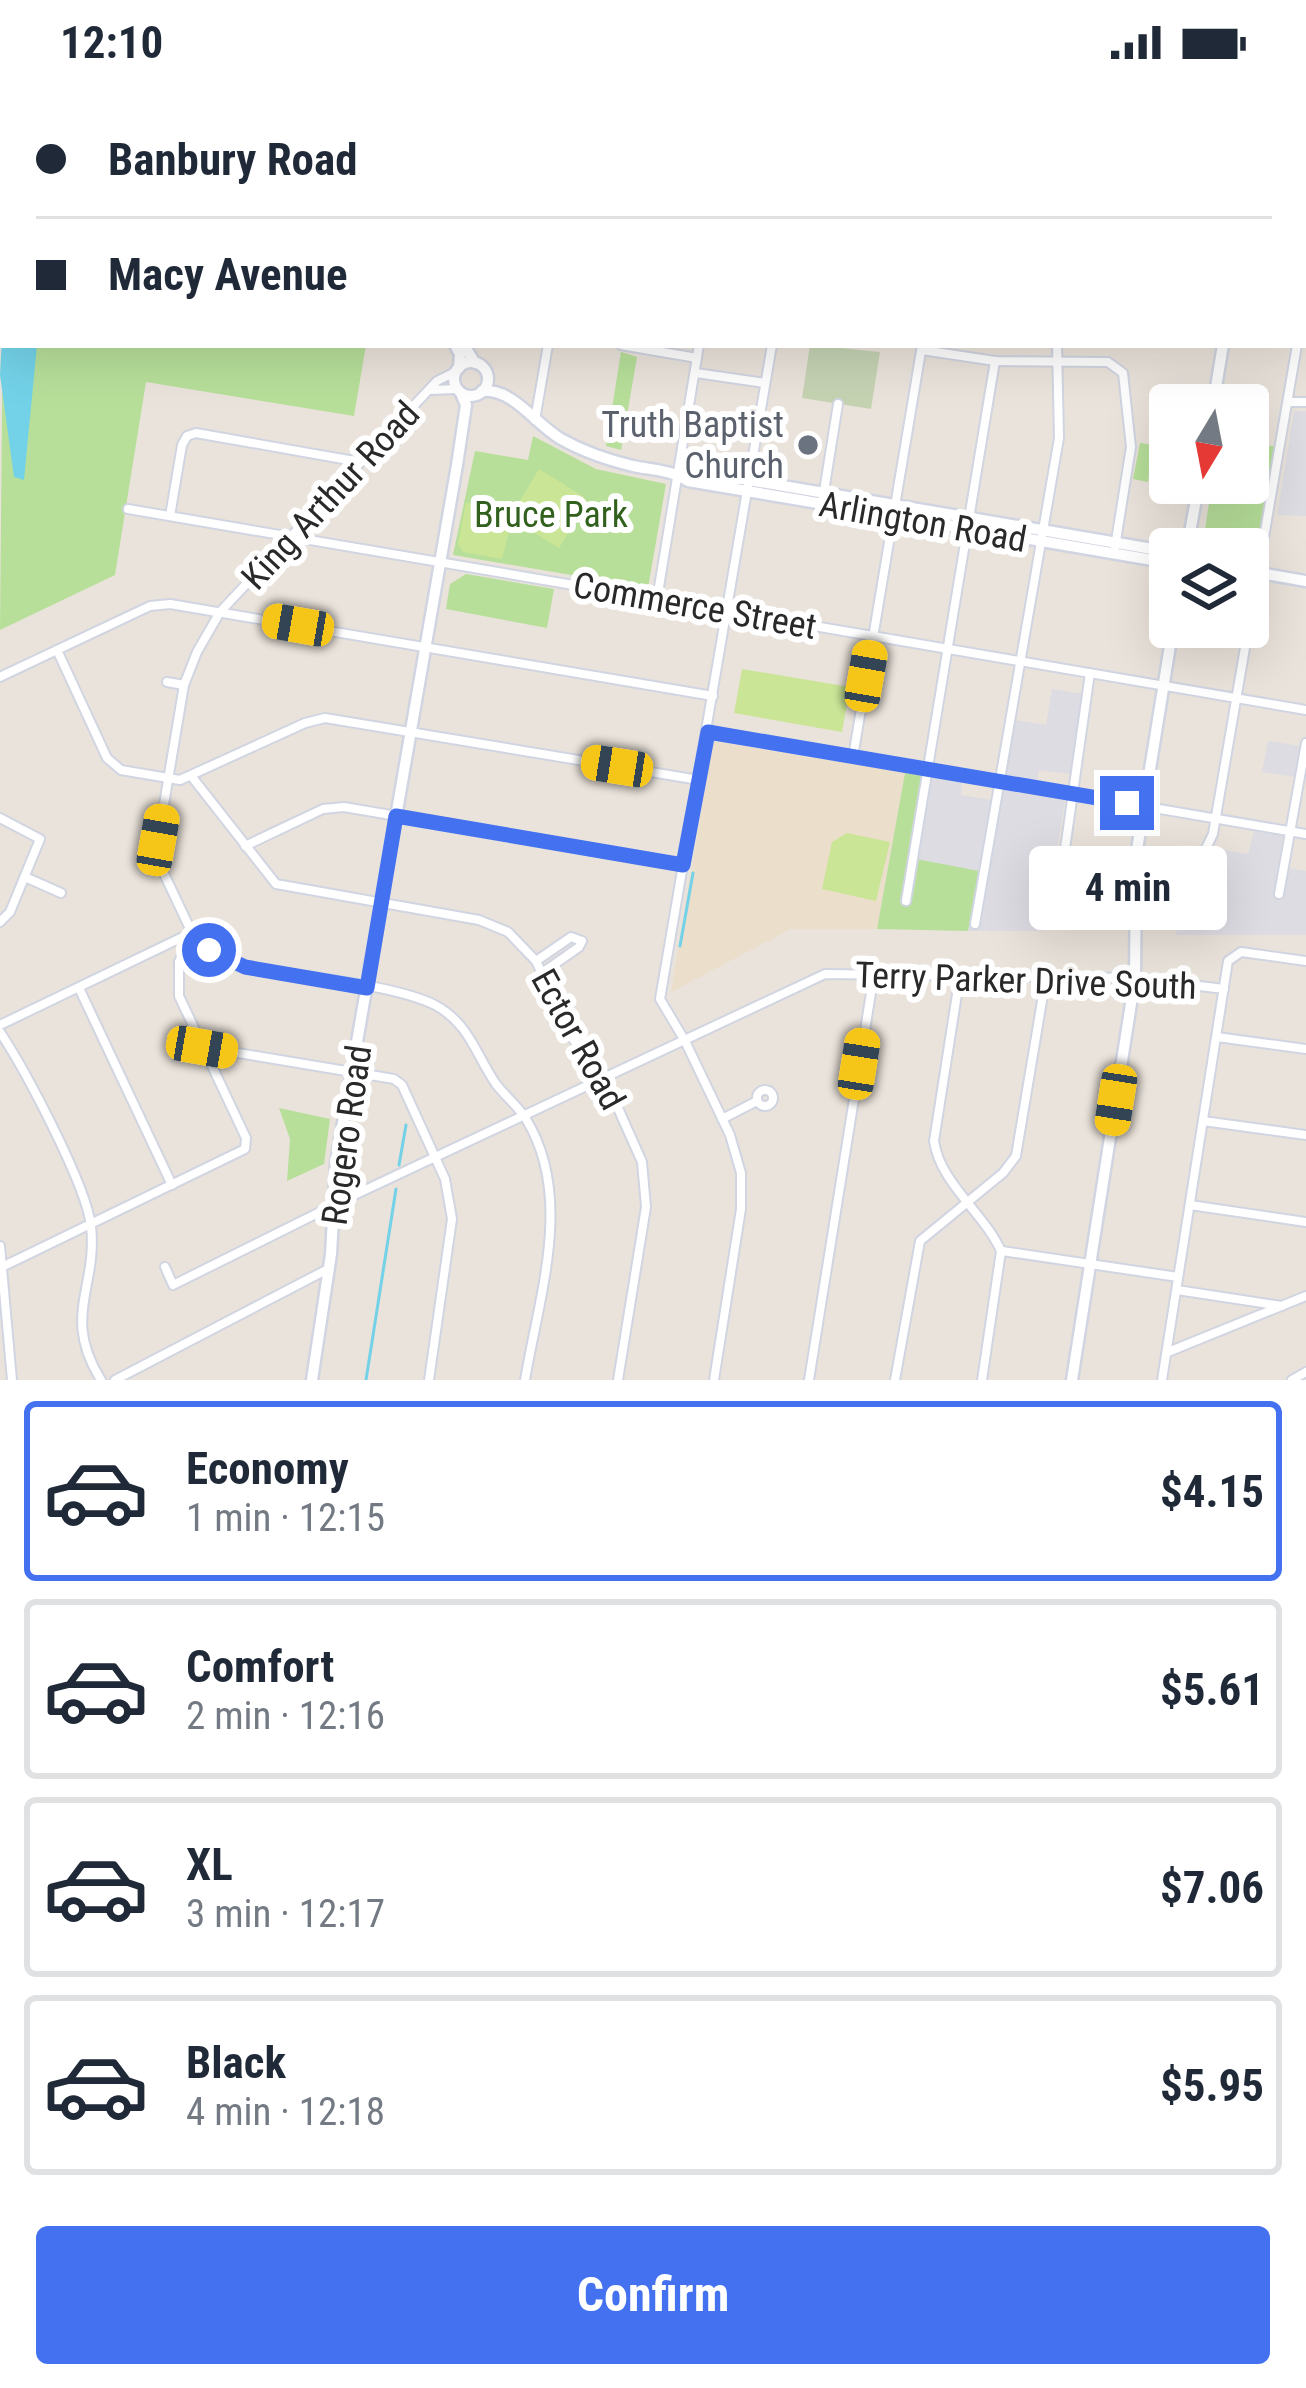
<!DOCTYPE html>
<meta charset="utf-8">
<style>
body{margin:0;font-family:"Roboto Condensed",sans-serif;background:#f2f2f3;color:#1f2937;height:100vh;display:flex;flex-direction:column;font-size:45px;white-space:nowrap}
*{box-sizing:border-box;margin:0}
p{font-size:39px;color:#747a83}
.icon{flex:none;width:66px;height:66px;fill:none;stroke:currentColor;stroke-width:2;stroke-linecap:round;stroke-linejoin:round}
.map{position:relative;height:1296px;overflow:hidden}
.sheet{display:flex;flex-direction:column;background:#fff;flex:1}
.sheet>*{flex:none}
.top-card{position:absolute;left:0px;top:0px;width:1308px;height:264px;box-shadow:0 12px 48px #0002;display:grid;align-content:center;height:264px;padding:0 36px;background:#fff}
.needle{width:78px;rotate:190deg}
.tools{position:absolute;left:1149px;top:300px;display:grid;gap:24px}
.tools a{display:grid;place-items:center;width:120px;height:120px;border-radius:12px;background:#fff;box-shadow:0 12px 48px #0002;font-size:60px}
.end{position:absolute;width:54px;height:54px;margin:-27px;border:15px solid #4371f0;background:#fff;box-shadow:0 0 0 6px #fff}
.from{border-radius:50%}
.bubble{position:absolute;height:84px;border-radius:12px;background:#fff;box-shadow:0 12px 48px #0002;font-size:39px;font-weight:700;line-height:84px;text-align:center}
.car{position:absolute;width:36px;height:72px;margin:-36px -18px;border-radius:15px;box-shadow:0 0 9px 3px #0007;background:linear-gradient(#f5c518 24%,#345 0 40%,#f5c518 0 76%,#345 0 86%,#f5c518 0)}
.top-card b{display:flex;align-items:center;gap:42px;height:114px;font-size:45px}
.top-card b+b{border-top:3px solid #e0e1e3}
.top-card i{width:30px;height:30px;background:#1f2937}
ul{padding:21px 0 0;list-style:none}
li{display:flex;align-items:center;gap:36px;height:180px;margin:0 24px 18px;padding:0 12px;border:6px solid #e0e1e3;border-radius:12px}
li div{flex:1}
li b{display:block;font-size:45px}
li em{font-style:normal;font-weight:700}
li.active{border-color:#4371f0}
li>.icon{width:108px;height:108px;stroke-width:1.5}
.action{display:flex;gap:24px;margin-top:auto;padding:24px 36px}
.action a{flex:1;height:138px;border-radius:12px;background:#4371f0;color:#fff;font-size:48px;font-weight:700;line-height:138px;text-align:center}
.status{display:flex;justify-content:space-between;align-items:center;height:84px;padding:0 60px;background:#fff;direction:ltr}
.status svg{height:33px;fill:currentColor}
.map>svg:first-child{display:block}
</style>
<div class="status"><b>12:10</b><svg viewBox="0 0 49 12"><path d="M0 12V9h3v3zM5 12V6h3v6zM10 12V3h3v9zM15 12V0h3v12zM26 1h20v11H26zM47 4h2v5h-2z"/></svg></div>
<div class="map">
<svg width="1306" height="1296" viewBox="0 0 1306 1296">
<rect width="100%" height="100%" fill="#eae3db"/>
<g fill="#dddce3">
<path d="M1294,327H1306V432L1277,431Z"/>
<path d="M1052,605L1083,610L1071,690L1039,686L1035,710L1065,716L1044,847H968L979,788L918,777L932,693L962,699L961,711L991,716L994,704L1003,705L1014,636L1046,641Z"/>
<path d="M1268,657L1301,662L1295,693L1262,688Z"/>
<path d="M1254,747L1283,752L1278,782L1306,787V851H1176L1182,815L1193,817L1218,765L1248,770Z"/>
</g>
<path fill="#ebdecb" d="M713,657L905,689L877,845H791L671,908Z"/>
<g fill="#b7df9a">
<path d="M3,217V261H366L354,332L146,298L115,491L0,546Z"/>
<path d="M621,268L637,273L621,366L606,362Z"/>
<path d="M533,352L596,385L666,400L648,504L453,471L475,367L528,376Z"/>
<path d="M1140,359L1154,361L1148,398L1133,395Z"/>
<path d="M1248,362H1277L1257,475L1248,474V465H1202L1212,399H1248Z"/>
<path d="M466,490L554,505L547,544L446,525L450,500Z"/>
<path d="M905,689L922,692L911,774L979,787L968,847L877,845Z"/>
<path d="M279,1024L330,1035L324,1080L287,1097L290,1055Z"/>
</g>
<path fill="#c6d3b3" d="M810,261L880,268L871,325L802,314Z"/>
<g fill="#cae596">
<path d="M539,385L584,413L585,422L559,464L512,435L502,475L463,468L458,460L466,418L509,435Z"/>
<path d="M742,585L850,603L842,648L734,629Z"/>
<path d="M847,749L890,758L876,817L822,805L832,758Z"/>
</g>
<path fill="#73d2e8" d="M3,232V261H37L24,396L14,393L0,291Z"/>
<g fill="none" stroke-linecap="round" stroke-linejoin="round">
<g stroke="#73d2e8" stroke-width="3">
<path d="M0,60L3,61"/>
<path d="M680,862L693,789"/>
<path d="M399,1081L406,1041"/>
<path d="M366,1296L396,1105"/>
</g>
<g stroke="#d1d5e1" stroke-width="12">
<g id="minor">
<path d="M73,0L75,3"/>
<path d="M254,0L256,3"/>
<path d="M517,3V0"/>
<path d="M592,3L593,0"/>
<path d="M667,3L668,0"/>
<path d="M744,3V0"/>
<path d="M832,3L833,0"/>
<path d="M920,3V0"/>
<path d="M1024,3V0"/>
<path d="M1141,3V0"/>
<path d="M1212,3V0"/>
<path d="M1305,49H1306"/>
<path d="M1305,215L1306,209"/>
<path d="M621,261L697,274"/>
<path d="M922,266L995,277L1108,278L1123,289L1131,363L1115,463"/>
<path d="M455,288L437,297L220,528L197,568L184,601L158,756L159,779L192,849L221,873L245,883C295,892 394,900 435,921C469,939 476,971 496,1000C505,1012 518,1022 526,1035C574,1113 539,1212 525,1296"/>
<path d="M696,289L765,299"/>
<path d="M430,306L457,305"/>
<path d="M1288,318H1306"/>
<path d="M535,336L548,261"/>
<path d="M822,420L838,320"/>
<path d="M128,425L1306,626"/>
<path d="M170,432L182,361L187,352L196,349L360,378"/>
<path d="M657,515L699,261"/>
<path d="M57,566L107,674L121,686L180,696L305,639L325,634L699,696"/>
<path d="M0,593L150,522L170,520L713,612"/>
<path d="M167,598L184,601"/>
<path d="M708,648L1306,750"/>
<path d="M853,673L922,261"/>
<path d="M192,693L276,800L479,836L508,848L536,877L573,955L605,995L642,1078L646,1123L618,1296"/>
<path d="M0,734L40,755L10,828L0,838"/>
<path d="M245,762L323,725L344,723L684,781"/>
<path d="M25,793L61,809"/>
<path d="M1061,793L1090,589"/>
<path d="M1136,799L1186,805L1213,750L1297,261"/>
<path d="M1279,810L1306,659"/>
<path d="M906,817L995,277"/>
<path d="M975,840L1059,354L1057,261"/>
<path d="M536,877L571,853L582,857L579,863L542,889"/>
<path d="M960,891L934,1057C940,1099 984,1129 1001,1167L982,1296"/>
<path d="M79,904L172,1101"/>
<path d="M0,941L191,849"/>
<path d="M0,948C25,986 86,1100 91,1142C98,1204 61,1232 101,1296"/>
<path d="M1217,953L1306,965"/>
<path d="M202,963L394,995L402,1001L445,1095L452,1135L429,1296"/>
<circle cx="765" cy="1014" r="8"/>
<path d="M722,1035L757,1017"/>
<path d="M1203,1037L1306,1051"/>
<path d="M1190,1121L1306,1138"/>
<path d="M0,1162L12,1296"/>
<path d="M1002,1167L1178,1193"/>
<path d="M165,1183L173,1201L348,1114L825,890L1135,894L1224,905"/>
<path d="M0,1184L245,1065L246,1054L179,912V878L192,849"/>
<path d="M1177,1206L1282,1222"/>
<path d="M1168,1268L1306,1212"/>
<path d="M115,1296L328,1185"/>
<path d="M714,1296L741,1125V1089L730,1051L685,957L660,915L772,261"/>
<path d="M809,1296L874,890"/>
<path d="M895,1296L920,1157L1003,1089L1016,1072L1046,893"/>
<path d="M1162,1296L1228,877L1241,868L1306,877"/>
<path d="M1292,1296L1306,1288"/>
</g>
</g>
<g stroke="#d1d5e1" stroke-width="14">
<path id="tertiary" d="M0,204L3,202"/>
</g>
<g stroke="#d1d5e1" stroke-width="15">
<g id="secondary">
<path d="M377,0V3"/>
<path d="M1267,3V0"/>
<path d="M455,261L460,270L459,284"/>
<path d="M464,261L475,279"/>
<circle cx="471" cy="295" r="17"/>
<path d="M482,307C513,304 535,340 561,355C584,368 608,376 633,382C652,386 672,386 688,397L1170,479"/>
<path d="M1213,321L1223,261"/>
<path d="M677,390L690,386L1170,468"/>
<path d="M1187,465L1199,399"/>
<path d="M1248,487L1306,497"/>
<path d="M312,1296L331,1170L336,1079L457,381L466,321L461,309"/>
<path d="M1072,1296L1135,894L1136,772L1173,543"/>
</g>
</g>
<use href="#minor" stroke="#fff" stroke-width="8"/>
<use href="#tertiary" stroke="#fff" stroke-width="9"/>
<use href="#secondary" stroke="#fff" stroke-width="10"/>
</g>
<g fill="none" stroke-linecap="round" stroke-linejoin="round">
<path stroke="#4371f0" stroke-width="15" d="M209,866L245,883L367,904L396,732L683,781L708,648L1127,719"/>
</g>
<circle fill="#6b7280" stroke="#fff" stroke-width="4.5" cx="808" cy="361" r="12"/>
<g text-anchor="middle" stroke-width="12" stroke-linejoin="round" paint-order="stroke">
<g font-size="36" fill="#5b616d" stroke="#fff" text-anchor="end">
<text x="784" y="353">Truth Baptist<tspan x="784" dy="41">Church</tspan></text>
</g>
<g font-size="36" fill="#292929" stroke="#fff">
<text transform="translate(330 411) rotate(-47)" y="13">King Arthur Road</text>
<text transform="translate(923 437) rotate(10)" y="13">Arlington Road</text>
<text transform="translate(695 521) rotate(10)" y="13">Commerce Street</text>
<text transform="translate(1026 896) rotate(2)" y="13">Terry Parker Drive South</text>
<text transform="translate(579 955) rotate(61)" y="13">Ector Road</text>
<text transform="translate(346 1051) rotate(-82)" y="13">Rogero Road</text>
</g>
<g font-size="36" fill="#31611d" stroke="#fff">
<text x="551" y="443">Bruce Park</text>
</g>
</g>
</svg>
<div class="tools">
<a><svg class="needle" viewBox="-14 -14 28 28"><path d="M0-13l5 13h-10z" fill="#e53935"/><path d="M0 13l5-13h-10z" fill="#747a83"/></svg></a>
<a><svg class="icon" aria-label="layers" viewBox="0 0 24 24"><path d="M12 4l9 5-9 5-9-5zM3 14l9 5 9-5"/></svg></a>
</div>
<i class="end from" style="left:209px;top:866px"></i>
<i class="end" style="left:1127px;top:719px"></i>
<div class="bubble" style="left:1029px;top:762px;width:198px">4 min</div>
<i class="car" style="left:298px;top:541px;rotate:280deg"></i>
<i class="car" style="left:866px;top:592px;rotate:10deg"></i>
<i class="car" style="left:617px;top:682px;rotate:279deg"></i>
<i class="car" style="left:158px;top:756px;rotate:10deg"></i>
<i class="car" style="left:202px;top:963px;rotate:100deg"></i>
<i class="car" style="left:859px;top:980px;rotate:9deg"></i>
<i class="car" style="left:1116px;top:1016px;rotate:189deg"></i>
<div class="top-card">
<b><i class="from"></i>Banbury Road</b>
<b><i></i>Macy Avenue</b>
</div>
</div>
<section class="sheet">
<ul>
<li class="active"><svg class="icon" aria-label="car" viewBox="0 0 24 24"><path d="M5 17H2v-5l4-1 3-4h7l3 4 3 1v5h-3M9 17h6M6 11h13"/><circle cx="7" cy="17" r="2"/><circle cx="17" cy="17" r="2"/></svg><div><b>Economy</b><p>1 min · 12:15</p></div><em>$4.15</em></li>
<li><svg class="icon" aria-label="car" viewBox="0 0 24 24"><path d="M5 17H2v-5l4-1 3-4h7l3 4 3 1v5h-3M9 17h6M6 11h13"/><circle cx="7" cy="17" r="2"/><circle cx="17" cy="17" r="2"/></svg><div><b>Comfort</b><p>2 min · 12:16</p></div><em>$5.61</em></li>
<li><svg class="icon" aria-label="car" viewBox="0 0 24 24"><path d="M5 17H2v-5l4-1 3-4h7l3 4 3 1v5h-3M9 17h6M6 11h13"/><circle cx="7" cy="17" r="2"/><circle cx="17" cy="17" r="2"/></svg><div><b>XL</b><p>3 min · 12:17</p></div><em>$7.06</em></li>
<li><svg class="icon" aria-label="car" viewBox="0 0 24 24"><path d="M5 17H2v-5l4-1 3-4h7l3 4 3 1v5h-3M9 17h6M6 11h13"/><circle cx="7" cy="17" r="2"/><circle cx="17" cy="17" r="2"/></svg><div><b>Black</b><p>4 min · 12:18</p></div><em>$5.95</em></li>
</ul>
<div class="action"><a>Confirm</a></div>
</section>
